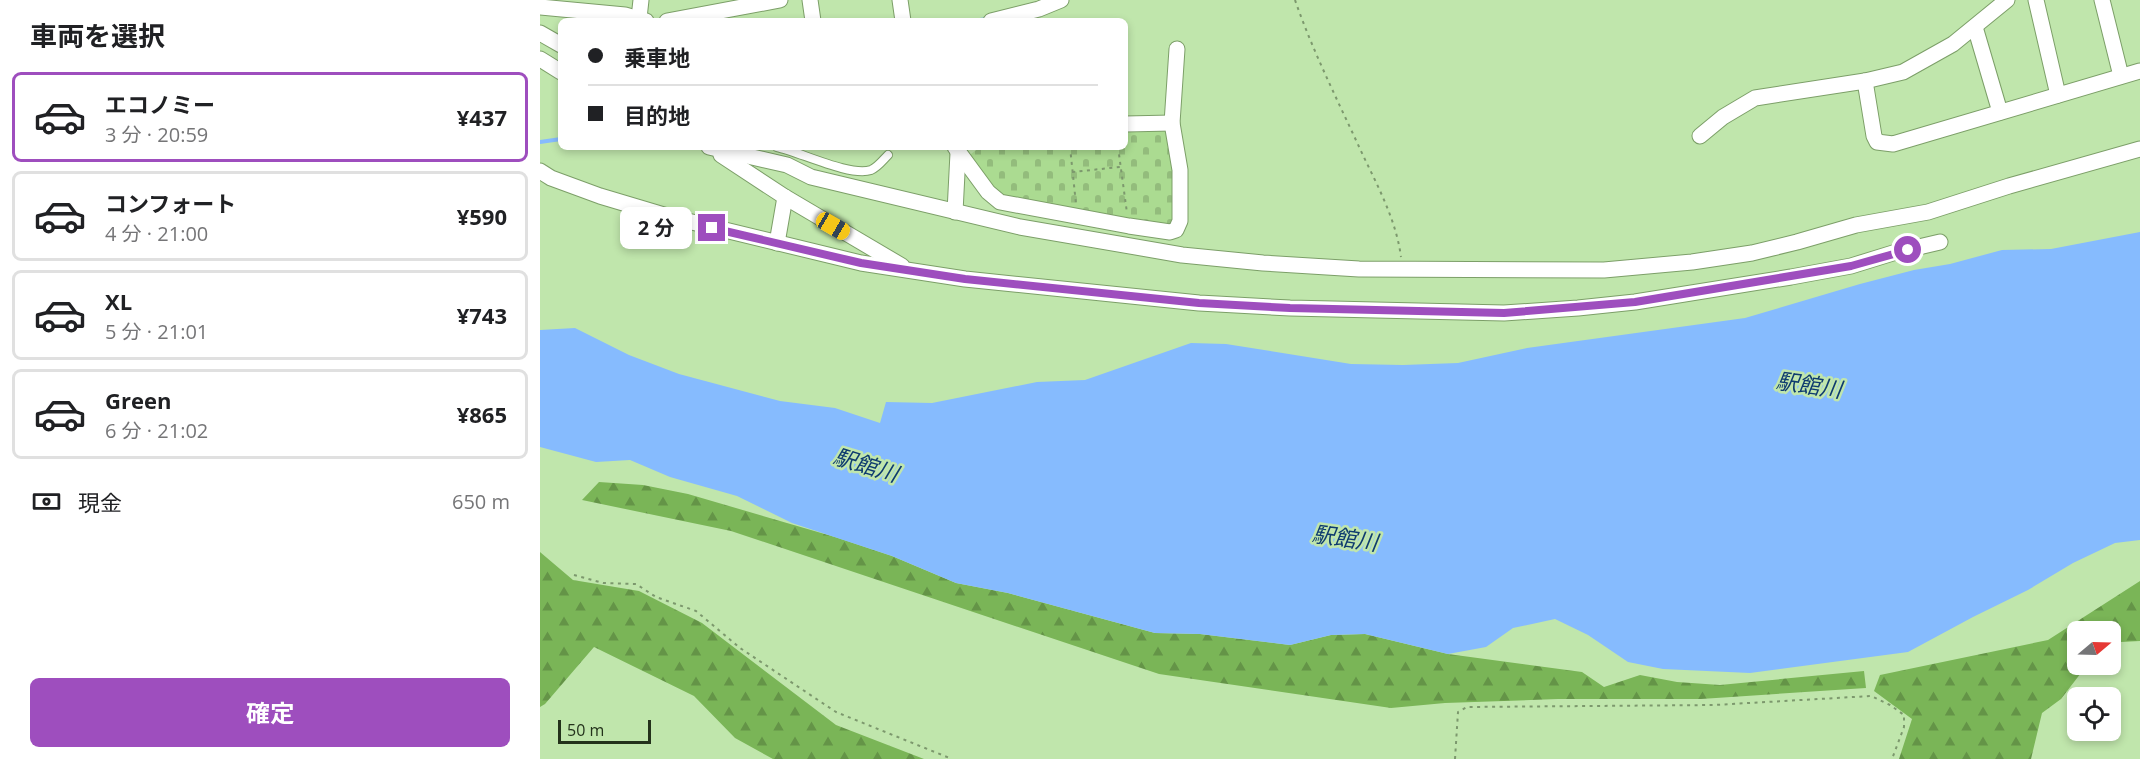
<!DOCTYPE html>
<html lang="ja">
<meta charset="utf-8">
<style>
body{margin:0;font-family:"Open Sans","Noto Sans JP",sans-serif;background:#f2f2f2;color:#202124;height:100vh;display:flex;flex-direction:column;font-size:22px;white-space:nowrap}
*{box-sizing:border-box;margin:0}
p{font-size:20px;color:#757577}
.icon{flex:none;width:33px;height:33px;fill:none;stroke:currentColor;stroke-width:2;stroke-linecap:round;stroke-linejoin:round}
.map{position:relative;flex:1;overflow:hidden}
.details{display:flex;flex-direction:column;background:#fff;width:540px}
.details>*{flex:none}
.top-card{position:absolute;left:18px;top:18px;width:570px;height:132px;border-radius:9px;box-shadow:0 3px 9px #0003;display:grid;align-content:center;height:132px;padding:0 30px;background:#fff}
.needle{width:39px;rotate:71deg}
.tools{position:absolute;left:1527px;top:621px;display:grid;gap:12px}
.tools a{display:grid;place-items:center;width:54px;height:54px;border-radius:9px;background:#fff;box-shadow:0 3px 9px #0003;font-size:30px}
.scale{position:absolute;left:18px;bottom:15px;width:93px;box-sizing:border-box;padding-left:6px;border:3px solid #23321b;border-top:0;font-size:16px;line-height:21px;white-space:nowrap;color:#23321b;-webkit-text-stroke:4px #c0e6ac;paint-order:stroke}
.end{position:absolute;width:27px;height:27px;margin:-14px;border:8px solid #9e4ebe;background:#fff;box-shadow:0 0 0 3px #fff}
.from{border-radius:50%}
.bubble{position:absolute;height:42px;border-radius:9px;background:#fff;box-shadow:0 3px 9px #0003;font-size:20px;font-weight:700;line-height:42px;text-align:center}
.car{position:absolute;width:18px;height:36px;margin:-18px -9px;border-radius:8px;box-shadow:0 0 4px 2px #0007;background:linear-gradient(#f5c518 24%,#345 0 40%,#f5c518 0 76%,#345 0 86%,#f5c518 0)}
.top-card b{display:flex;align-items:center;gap:21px;height:57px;font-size:22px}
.top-card b+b{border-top:2px solid #e0e0e0}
.top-card i{width:15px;height:15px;background:#202124}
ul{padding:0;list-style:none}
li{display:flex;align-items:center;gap:18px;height:90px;margin:0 12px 9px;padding:0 18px;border:3px solid #e0e0e0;border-radius:9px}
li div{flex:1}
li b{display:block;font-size:22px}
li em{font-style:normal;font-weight:700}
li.on{border-color:#9e4ebe}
li>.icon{width:54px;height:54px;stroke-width:1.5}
h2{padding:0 30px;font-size:27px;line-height:72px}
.pay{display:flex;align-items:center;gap:15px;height:66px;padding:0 30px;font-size:22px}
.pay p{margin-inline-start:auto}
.cta{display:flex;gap:12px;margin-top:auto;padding:12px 30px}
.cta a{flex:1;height:69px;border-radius:9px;background:#9e4ebe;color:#fff;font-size:24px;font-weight:700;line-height:69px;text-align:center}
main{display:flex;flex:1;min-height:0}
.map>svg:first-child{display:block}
</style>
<main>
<section class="details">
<h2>車両を選択</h2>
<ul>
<li class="on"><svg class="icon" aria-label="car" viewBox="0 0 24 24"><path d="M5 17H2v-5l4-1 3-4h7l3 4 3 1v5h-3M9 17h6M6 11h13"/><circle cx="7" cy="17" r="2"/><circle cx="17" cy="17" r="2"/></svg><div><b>エコノミー</b><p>3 分 · 20:59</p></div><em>¥437</em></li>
<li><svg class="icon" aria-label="car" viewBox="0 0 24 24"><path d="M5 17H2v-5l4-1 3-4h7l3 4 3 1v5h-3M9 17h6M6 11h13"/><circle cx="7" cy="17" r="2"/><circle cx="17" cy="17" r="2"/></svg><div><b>コンフォート</b><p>4 分 · 21:00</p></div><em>¥590</em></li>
<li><svg class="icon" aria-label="car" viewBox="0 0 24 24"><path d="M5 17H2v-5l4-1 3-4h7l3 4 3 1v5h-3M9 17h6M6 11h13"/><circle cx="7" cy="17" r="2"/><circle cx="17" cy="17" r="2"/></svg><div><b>XL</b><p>5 分 · 21:01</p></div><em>¥743</em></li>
<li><svg class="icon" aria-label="car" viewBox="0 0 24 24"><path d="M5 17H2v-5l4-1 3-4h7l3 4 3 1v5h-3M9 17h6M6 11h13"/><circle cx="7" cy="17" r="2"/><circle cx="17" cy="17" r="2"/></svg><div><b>Green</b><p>6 分 · 21:02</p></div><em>¥865</em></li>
</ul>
<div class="pay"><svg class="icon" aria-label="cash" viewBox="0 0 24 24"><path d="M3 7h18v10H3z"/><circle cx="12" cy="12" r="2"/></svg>現金<p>650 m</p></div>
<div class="cta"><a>確定</a></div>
</section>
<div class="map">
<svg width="1600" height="759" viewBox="0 0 1600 759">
<defs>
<pattern id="forest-firs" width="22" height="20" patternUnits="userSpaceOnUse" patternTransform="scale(1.5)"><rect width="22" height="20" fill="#7ab557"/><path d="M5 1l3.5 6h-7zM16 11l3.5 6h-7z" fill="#649447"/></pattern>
<pattern id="cemetery-stones" width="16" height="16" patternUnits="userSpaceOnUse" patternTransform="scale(1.5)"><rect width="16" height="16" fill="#abdb91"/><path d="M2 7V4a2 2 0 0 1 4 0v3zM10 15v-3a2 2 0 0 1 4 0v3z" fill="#93bc7c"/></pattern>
</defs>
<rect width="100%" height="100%" fill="#c0e6ac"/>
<g fill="url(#forest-firs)">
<path d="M59,482L103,485L148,494L295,537L352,556L416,583L468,593L615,633L660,634L750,645L791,635L825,634L908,654L1042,672L1064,687L1100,675L1137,682L1180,685L1324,671L1326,688L1161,699H1018L905,703L851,708L619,674L191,531L42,500Z"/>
<path d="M0,552L33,580L99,591L162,623L296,725L384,759H233L195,738L154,696L54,647L5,704L0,707Z"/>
<path d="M1600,581V641L1581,642L1571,649L1570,632H1538V664L1550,665L1544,669L1521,699L1502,713L1491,759H1359L1372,719L1334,691L1340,675L1508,640Z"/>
</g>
<path fill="url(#cemetery-stones)" d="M585,123L626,127L638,192L631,227L464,201L426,158L440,147H585Z"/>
<path fill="#86bbfe" d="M1600,232V540L1575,543L1533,563L1488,590L1433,617L1368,652L1210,673L1123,669L1088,662L1048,635L1015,619L973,628L946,647L908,654L825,634L791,635L750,645L660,634L615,633L468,593L416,583L352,556L252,523L197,496L130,477L90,460L56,462L0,447V330L35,328L89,355L139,374L240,401L295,408L340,423L346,402L392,403L497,382L545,380L651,343L686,344L811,364L863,365L918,363L987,348L1205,318L1320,284L1374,270L1410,264L1462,250L1511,249Z"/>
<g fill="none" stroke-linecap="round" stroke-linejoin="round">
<g stroke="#86bbfe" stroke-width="4">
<path d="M433,21L447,19"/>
<path d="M0,142L21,139"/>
</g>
<g stroke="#7c9f68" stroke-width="10">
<path id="lane" d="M237,147C260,152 310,177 331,170C338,167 343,160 348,155"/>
</g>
<g stroke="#7c9f68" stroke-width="17">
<g id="street">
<path d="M270,0L273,21"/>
<path d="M360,0L363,21"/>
<path d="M1496,0L1518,95"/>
<path d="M1562,0L1581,76"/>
<path d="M0,7L85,15L106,21"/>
<path d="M99,18L101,0"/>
<path d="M127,21L240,0"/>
<path d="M451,21L499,9L521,0"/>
<path d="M1435,27L1460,112"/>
<path d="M0,33L21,45"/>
<path d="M0,59L21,72"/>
<path d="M1325,81L1334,136L1337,142L1353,144L1600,71"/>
<path d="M585,124L632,123"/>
<path d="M1160,136L1183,117L1215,98L1325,81L1363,72L1413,44L1467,0"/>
<path d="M169,147L247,165L271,177L480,227L642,255L723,263L819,269L1064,270L1152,262L1212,253L1257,242L1316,225L1388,212L1469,186L1600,149"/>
<path d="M415,147L448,192L460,202L589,226L630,232L636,230L640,221V170L632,123L637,49"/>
<path d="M181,155L245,197L362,266"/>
<path d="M0,171L11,178L60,196L127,216L321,263L425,279L659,303L750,308L964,313L1038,308L1095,302L1251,277L1311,266L1353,253L1400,242"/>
<path d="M415,212L418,153"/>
<path d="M237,243L245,197"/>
</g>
</g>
<g stroke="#7c986d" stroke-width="2" stroke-dasharray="3 4.5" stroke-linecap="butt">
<path d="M755,0C773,52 798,101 821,151C837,185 856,219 861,257"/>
<path d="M530,147L536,204"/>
<path d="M578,147L587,213"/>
<path d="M532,172L580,167"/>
<path d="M34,575L63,583L96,584L116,597L156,611L200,648L296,712L412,759"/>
<path d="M915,759L918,712L927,707L1174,705L1331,696L1350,705L1364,715V727L1352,759"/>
</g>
<use href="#lane" stroke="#fff" stroke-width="8"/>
<use href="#street" stroke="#fff" stroke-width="15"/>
</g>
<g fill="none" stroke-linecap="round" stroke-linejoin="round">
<path stroke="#9e4ebe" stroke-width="8" d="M172,228L321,263L425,279L659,303L750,308L964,313L1095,302L1311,266L1368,250"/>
</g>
<g text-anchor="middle" stroke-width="5" stroke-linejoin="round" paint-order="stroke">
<g font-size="22" font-style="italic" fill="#0e3b6f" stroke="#c0e6ac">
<text transform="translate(1269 385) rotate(8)" y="8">駅館川</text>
<text transform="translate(326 465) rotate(17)" y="8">駅館川</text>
<text transform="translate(805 538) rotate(8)" y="8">駅館川</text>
</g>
</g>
</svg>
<div class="tools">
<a><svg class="needle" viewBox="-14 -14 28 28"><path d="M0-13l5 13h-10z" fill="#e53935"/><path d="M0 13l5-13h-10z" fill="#757577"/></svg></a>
<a><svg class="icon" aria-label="locate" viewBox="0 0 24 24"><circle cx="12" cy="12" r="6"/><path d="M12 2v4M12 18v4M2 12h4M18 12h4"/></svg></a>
</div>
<div class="scale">50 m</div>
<i class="end from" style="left:1368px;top:250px"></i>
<i class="end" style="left:172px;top:228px"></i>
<div class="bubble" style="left:80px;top:207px;width:72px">2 分</div>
<i class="car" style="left:293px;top:226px;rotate:120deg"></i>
<div class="top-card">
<b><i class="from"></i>乗車地</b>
<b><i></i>目的地</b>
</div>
</div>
</main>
